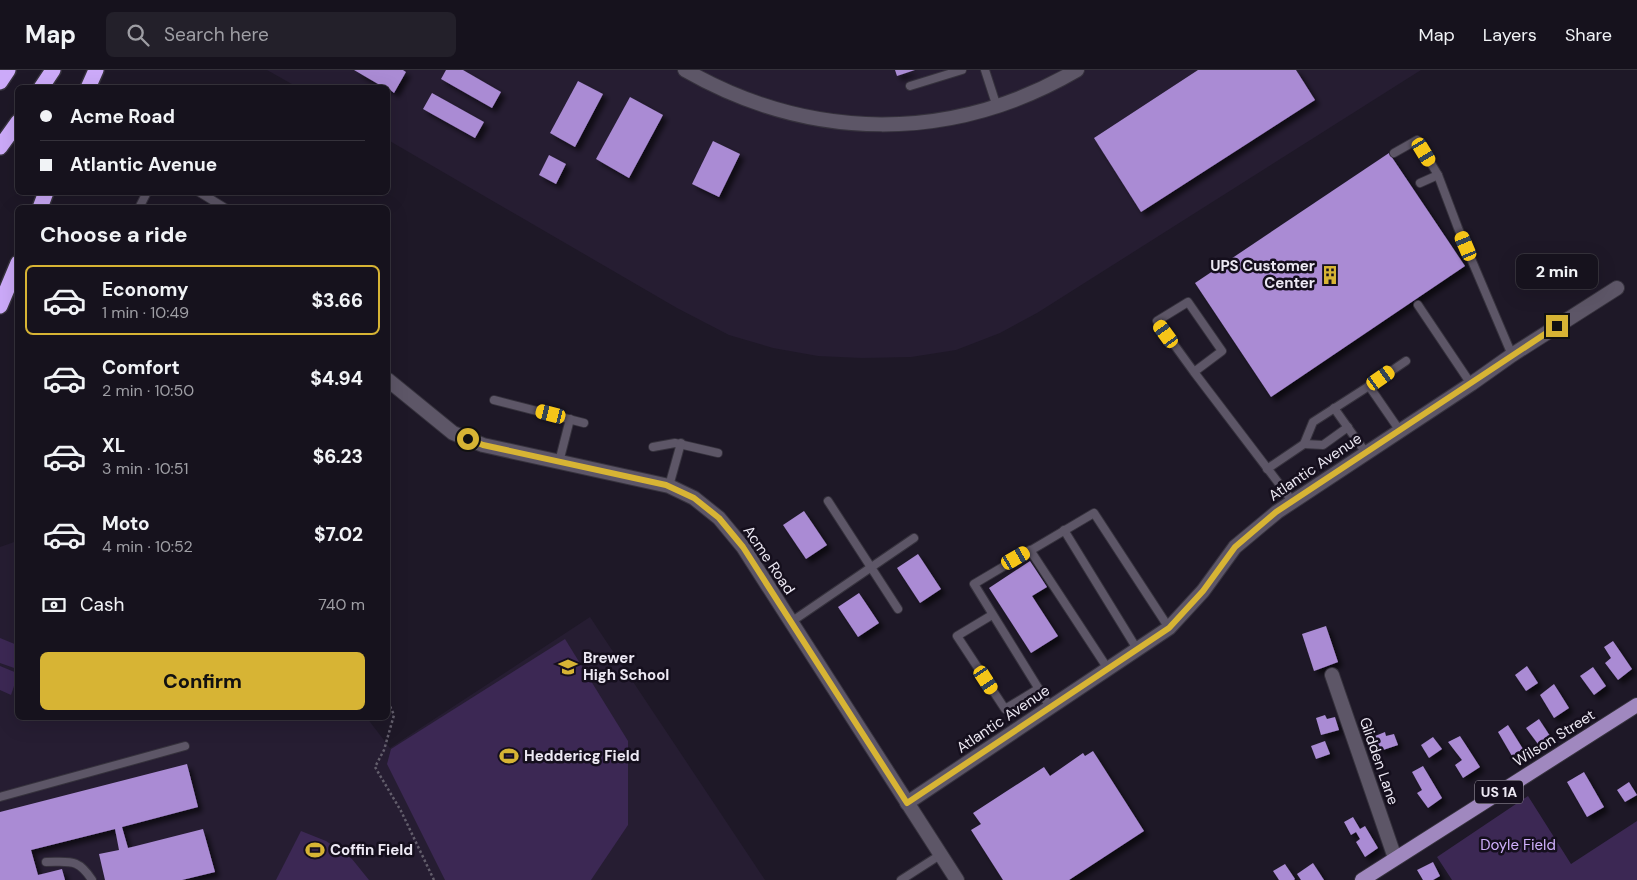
<!DOCTYPE html>
<meta charset="utf-8">
<style>
body{margin:0;font-family:"DM Sans",sans-serif;background:#23202a;color:#f1f3f6;height:100vh;display:flex;flex-direction:column;font-size:19px;white-space:nowrap}
*{box-sizing:border-box;margin:0}
p{font-size:16px;color:#9e9ea4}
.icon{flex:none;width:28px;height:28px;fill:none;stroke:currentColor;stroke-width:2;stroke-linecap:round;stroke-linejoin:round}
.map{position:relative;flex:1;overflow:hidden}
.panel{position:absolute;left:15px;top:135px;width:375px;height:515px;display:flex;flex-direction:column;background:#16121d;border-radius:8px;box-shadow:0 5px 20px #0002,0 0 0 1px #35323b}
.panel>*{flex:none}
.banner{position:absolute;left:15px;top:15px;width:375px;height:110px;border-radius:8px;box-shadow:0 5px 20px #0002,0 0 0 1px #35323b;display:grid;align-content:center;height:110px;padding:0 25px;background:#16121d}
.end{position:absolute;width:22px;height:22px;margin:-11px;border:6px solid #d7b434;background:#111;box-shadow:0 0 0 2px #111}
.from{border-radius:50%}
.bubble{position:absolute;height:35px;border-radius:8px;background:#16121d;box-shadow:0 5px 20px #0002,0 0 0 1px #35323b;font-size:16px;font-weight:800;line-height:35px;text-align:center}
.car{position:absolute;width:15px;height:30px;margin:-15px -8px;border-radius:6px;box-shadow:0 0 4px 1px #0007;background:linear-gradient(#f5c518 24%,#345 0 40%,#f5c518 0 76%,#345 0 86%,#f5c518 0)}
.banner b{display:flex;align-items:center;gap:18px;height:48px;font-size:19px}
.banner b+b{border-top:1px solid #35323b}
.banner i{width:12px;height:12px;background:#f1f3f6}
ul{padding:0;list-style:none}
li{display:flex;align-items:center;gap:15px;height:70px;margin:0 10px 8px;padding:0 15px;border:2px solid transparent;border-radius:8px}
li div{flex:1}
li b{display:block;font-size:19px}
li em{font-style:normal;font-weight:800}
li.active{border-color:#d7b434}
li>.icon{width:45px;height:45px;stroke-width:1.5}
h2{padding:0 25px;font-size:22px;line-height:60px}
.pay{display:flex;align-items:center;gap:12px;height:55px;padding:0 25px;font-size:19px}
.pay p{margin-inline-start:auto}
.action{display:flex;gap:10px;margin-top:auto;padding:10px 25px}
.action a{flex:1;height:58px;border-radius:8px;background:#d7b434;color:#111;font-size:20px;font-weight:800;line-height:58px;text-align:center}
header{display:flex;align-items:center;gap:30px;box-sizing:border-box;height:70px;padding:0 25px;background:#16121d;border-bottom:1px solid #35323b}
header strong{font-size:24px}
nav{display:flex;gap:28px;margin-inline-start:auto;font-size:18px}
.search{width:350px;height:45px;background:#23202a;display:flex;align-items:center;gap:12px;box-sizing:border-box;padding:0 18px;border-radius:8px;color:#9e9ea4;font-size:19px}
.map>svg:first-child{display:block}
</style>
<header>
<strong>Map</strong>
<div class="search"><svg class="icon" aria-label="search" viewBox="0 0 24 24"><circle cx="10" cy="10" r="6"/><path d="M15 15l6 6"/></svg>Search here</div>
<nav><a>Map</a><a>Layers</a><a>Share</a></nav>
</header>
<div class="map">
<svg width="1637" height="810" viewBox="0 0 1637 810">
<defs>
<filter id="shadow"><feDropShadow dx="4.5" dy="4.5" stdDeviation="2.5" flood-color="#0009"/></filter>
</defs>
<rect width="100%" height="100%" fill="#1e1827"/>
<g fill="#261d32">
<path d="M267,0H1421L1037,243L1000,263L956,280L911,287L862,288L818,286L773,278L729,265L677,238L388,70V18L297,17Z"/>
<path d="M17,471L18,648H367L390,678L590,547L765,810H0V477Z"/>
</g>
<g fill="#3c2854">
<path d="M0,568L17,575V599L0,593Z"/>
<path d="M565,569L628,671V755L591,810H445L387,694L391,679Z"/>
<path d="M0,596L17,603V607L11,625L0,620Z"/>
<path d="M1528,726L1571,794L1637,751V810H1452L1437,787Z"/>
<path d="M301,761L326,771L352,789L369,810H276Z"/>
</g>
<g fill="#aa8bd4" filter="url(#shadow)">
<path d="M354,0H403L406,2L394,23L388,18H385Z"/>
<path d="M446,0H463L501,22L492,38L441,9Z"/>
<path d="M895,0H915L897,6Z"/>
<path d="M1198,0H1296L1315,30L1141,142L1094,68Z"/>
<path d="M578,11L603,24L575,77L550,63Z"/>
<path d="M432,23L484,52L475,68L423,39Z"/>
<path d="M630,27L663,45L629,108L596,89Z"/>
<path d="M713,71L740,84L719,127L692,114Z"/>
<path d="M1389,83L1465,196L1271,327L1195,213Z"/>
<path d="M549,85L566,94L556,114L539,105Z"/>
<path d="M804,441L827,475L806,489L783,455Z"/>
<path d="M918,484L941,519L920,533L897,498Z"/>
<path d="M1030,491L1047,517L1032,526L1058,566L1031,583L989,518Z"/>
<path d="M859,523L879,553L858,567L838,537Z"/>
<path d="M1326,556L1338,592L1314,601L1302,564Z"/>
<path d="M1613,571L1632,599L1618,610L1605,593L1611,588L1604,577Z"/>
<path d="M1527,596L1538,613L1526,621L1515,605Z"/>
<path d="M1593,597L1606,616L1594,625L1580,606Z"/>
<path d="M1554,614L1569,638L1554,648L1540,625Z"/>
<path d="M1325,645L1327,649L1335,647L1339,660L1321,665L1316,648Z"/>
<path d="M1539,649L1550,666L1538,674L1526,658Z"/>
<path d="M1508,655L1523,679L1512,686L1498,662Z"/>
<path d="M1385,662L1386,666L1394,664L1398,675L1380,681L1375,666Z"/>
<path d="M1460,666L1480,697L1463,708L1455,695L1462,690L1448,672Z"/>
<path d="M1433,667L1442,679L1429,688L1421,675Z"/>
<path d="M1325,671L1330,684L1316,689L1311,676Z"/>
<path d="M1093,681L1144,761L1069,810H1003L971,760L981,754L973,743L1044,697L1050,706L1083,683L1085,686Z"/>
<path d="M187,694L198,737L122,757L128,778L203,759L215,802L182,810H105L99,784L119,780L115,759L31,780L38,805L62,799L65,810H0V742Z"/>
<path d="M1423,696L1442,728L1428,738L1417,723L1422,720L1412,702Z"/>
<path d="M1584,702L1604,737L1587,747L1567,712Z"/>
<path d="M1629,712L1637,725L1625,732L1617,720Z"/>
<path d="M1353,747L1360,759L1365,756L1378,778L1365,787L1356,772L1360,769L1356,762L1351,765L1344,752Z"/>
<path d="M1433,792L1440,806L1433,810H1423L1417,800Z"/>
<path d="M1313,793L1324,810H1301L1297,804Z"/>
<path d="M1285,794L1295,809L1294,810H1279L1273,801Z"/>
</g>
<g fill="none" stroke-linecap="round" stroke-linejoin="round">
<g stroke="#36323d" stroke-width="10">
<g id="service">
<path d="M985,0L997,37"/>
<path d="M910,16L962,0"/>
<path d="M1394,83L1417,70L1438,105L1458,158L1512,285"/>
<path d="M1420,113L1438,105"/>
<path d="M199,122L225,138"/>
<path d="M139,138L147,122"/>
<path d="M1418,235L1471,314"/>
<path d="M1194,302L1157,251L1188,232L1222,281L1194,302L1293,432"/>
<path d="M494,330L584,353"/>
<path d="M1334,338L1366,383"/>
<path d="M1400,361L1369,316L1406,291"/>
<path d="M1304,374L1323,375L1348,357"/>
<path d="M653,377L675,373L718,383"/>
<path d="M559,392L570,349"/>
<path d="M1267,399L1304,374L1313,352L1369,316"/>
<path d="M669,416L681,373"/>
<path d="M828,431L898,539"/>
<path d="M1064,460L1137,579"/>
<path d="M1030,480L1108,599"/>
<path d="M992,545L957,566L1005,639L1038,619"/>
<path d="M791,552L914,468"/>
<path d="M1050,637L974,514L1094,443L1169,558"/>
<path d="M0,727L185,676"/>
<path d="M46,792C70,792 78,788 92,810"/>
<path d="M901,810L940,785"/>
</g>
</g>
<g stroke="#36323d" stroke-width="16">
<g id="minor">
<path d="M685,0C811,72 952,73 1077,0"/>
<path d="M388,310L453,363L483,375L669,416L694,428L719,448L743,477L957,810"/>
<path d="M1332,605L1395,788"/>
<path d="M907,733L1169,558L1203,521L1235,477L1277,442L1471,314L1512,285L1617,218"/>
</g>
</g>
<g stroke="#36323d" stroke-width="16">
<path id="primary" d="M1362,810L1637,635"/>
</g>
<g stroke="#36323d" stroke-width="18">
<g id="motorway">
<path d="M0,12L8,0"/>
<path d="M41,18L53,0"/>
<path d="M88,18L96,0"/>
<path d="M0,77L18,52"/>
<path d="M40,138L46,122"/>
<path d="M0,236L18,193"/>
</g>
</g>
<path stroke="#635e6c" stroke-width="2.5" stroke-dasharray="2.5 2.5" stroke-linecap="butt" d="M388,632L394,645L384,680L375,697L401,741L434,810"/>
<use href="#service" stroke="#5d5667" stroke-width="8"/>
<use href="#minor" stroke="#5d5667" stroke-width="14"/>
<use href="#primary" stroke="#a088bf" stroke-width="14"/>
<use href="#motorway" stroke="#ccaaf9" stroke-width="15"/>
</g>
<g fill="none" stroke-linecap="round" stroke-linejoin="round">
<path stroke="#d7b434" stroke-width="6" d="M468,369L483,375L666,415L694,428L719,448L743,477L907,733L1169,558L1203,521L1235,477L1276,442L1557,256"/>
</g>
<defs>
<g id="building-bare" transform="scale(1.5)"><path d="M-4-6H4V6H1V3H-1V6H-4ZM-2.5-4.3h1.7v1.8h-1.7ZM.8-4.3h1.7v1.8H.8ZM-2.5-1h1.7V.8h-1.7ZM.8-1h1.7V.8H.8Z" fill="#d7b434" stroke="#150f1d" stroke-width="2.5" paint-order="stroke"/></g>
<g id="school-bare" transform="scale(1.5)"><path d="M0-5L7-2L0 1L-7-2ZM-4 1L0 2.5L4 1V4Q0 6-4 4Z" fill="#d7b434" stroke="#150f1d" stroke-width="2.5" paint-order="stroke"/></g>
<g id="stadium-bare" transform="scale(1.5)"><path d="M0-5a6.5 5 0 1 0 0 10a6.5 5 0 1 0 0-10ZM-3.5-1.8h7v3.6h-7Z" fill="#d7b434" stroke="#150f1d" stroke-width="2.5" paint-order="stroke"/></g>
</defs>
<g fill-rule="evenodd">
<use href="#building-bare" x="1330" y="205"/>
<use href="#school-bare" x="568" y="597"/>
<use href="#stadium-bare" x="509" y="686"/>
<use href="#stadium-bare" x="315" y="780"/>
</g>
<g text-anchor="middle" stroke-width="5" stroke-linejoin="round" paint-order="stroke">
<rect fill="#150f1d" stroke="#aca7b3" stroke-width="1" x="1475" y="710.5" width="48" height="23" rx="4"/>
<g font-size="14" font-weight="bold" fill="#ece8f3">
<text x="1499" y="727">US 1A</text>
</g>
<g font-size="15" font-weight="bold" fill="#ece8f3" stroke="#150f1d" text-anchor="start">
<text x="1315" y="201" text-anchor="end">UPS Customer<tspan x="1315" dy="17">Center</tspan></text>
<text x="583" y="593">Brewer<tspan x="583" dy="17">High School</tspan></text>
<text x="524" y="691">Heddericg Field</text>
<text x="330" y="785">Coffin Field</text>
</g>
<g font-size="15" fill="#ece8f3" stroke="#150f1d">
<text transform="translate(1315 397) rotate(-34)" y="5">Atlantic Avenue</text>
<text transform="translate(769 490) rotate(56)" y="5">Acme Road</text>
<text transform="translate(1003 649) rotate(-34)" y="5">Atlantic Avenue</text>
<text transform="translate(1554 668) rotate(-32)" y="5">Wilson Street</text>
<text transform="translate(1379 691) rotate(71)" y="5">Glidden Lane</text>
</g>
<g font-size="15" fill="#d0b0fd" stroke="#150f1d">
<text x="1518" y="780">Doyle Field</text>
</g>
</g>
</svg>
<i class="end from" style="left:468px;top:369px"></i>
<i class="end" style="left:1557px;top:256px"></i>
<div class="bubble" style="left:1516px;top:184px;width:82px">2 min</div>
<i class="car" style="left:1424px;top:82px;rotate:149deg"></i>
<i class="car" style="left:1466px;top:176px;rotate:337deg"></i>
<i class="car" style="left:1166px;top:264px;rotate:324deg"></i>
<i class="car" style="left:1381px;top:308px;rotate:55deg"></i>
<i class="car" style="left:551px;top:344px;rotate:284deg"></i>
<i class="car" style="left:1016px;top:488px;rotate:60deg"></i>
<i class="car" style="left:986px;top:610px;rotate:147deg"></i>
<div class="banner">
<b><i class="from"></i>Acme Road</b>
<b><i></i>Atlantic Avenue</b>
</div>
<section class="panel">
<h2>Choose a ride</h2>
<ul>
<li class="active"><svg class="icon" aria-label="car" viewBox="0 0 24 24"><path d="M5 17H2v-5l4-1 3-4h7l3 4 3 1v5h-3M9 17h6M6 11h13"/><circle cx="7" cy="17" r="2"/><circle cx="17" cy="17" r="2"/></svg><div><b>Economy</b><p>1 min · 10:49</p></div><em>$3.66</em></li>
<li><svg class="icon" aria-label="car" viewBox="0 0 24 24"><path d="M5 17H2v-5l4-1 3-4h7l3 4 3 1v5h-3M9 17h6M6 11h13"/><circle cx="7" cy="17" r="2"/><circle cx="17" cy="17" r="2"/></svg><div><b>Comfort</b><p>2 min · 10:50</p></div><em>$4.94</em></li>
<li><svg class="icon" aria-label="car" viewBox="0 0 24 24"><path d="M5 17H2v-5l4-1 3-4h7l3 4 3 1v5h-3M9 17h6M6 11h13"/><circle cx="7" cy="17" r="2"/><circle cx="17" cy="17" r="2"/></svg><div><b>XL</b><p>3 min · 10:51</p></div><em>$6.23</em></li>
<li><svg class="icon" aria-label="car" viewBox="0 0 24 24"><path d="M5 17H2v-5l4-1 3-4h7l3 4 3 1v5h-3M9 17h6M6 11h13"/><circle cx="7" cy="17" r="2"/><circle cx="17" cy="17" r="2"/></svg><div><b>Moto</b><p>4 min · 10:52</p></div><em>$7.02</em></li>
</ul>
<div class="pay"><svg class="icon" aria-label="cash" viewBox="0 0 24 24"><path d="M3 7h18v10H3z"/><circle cx="12" cy="12" r="2"/></svg>Cash<p>740 m</p></div>
<div class="action"><a>Confirm</a></div>
</section>
</div>
